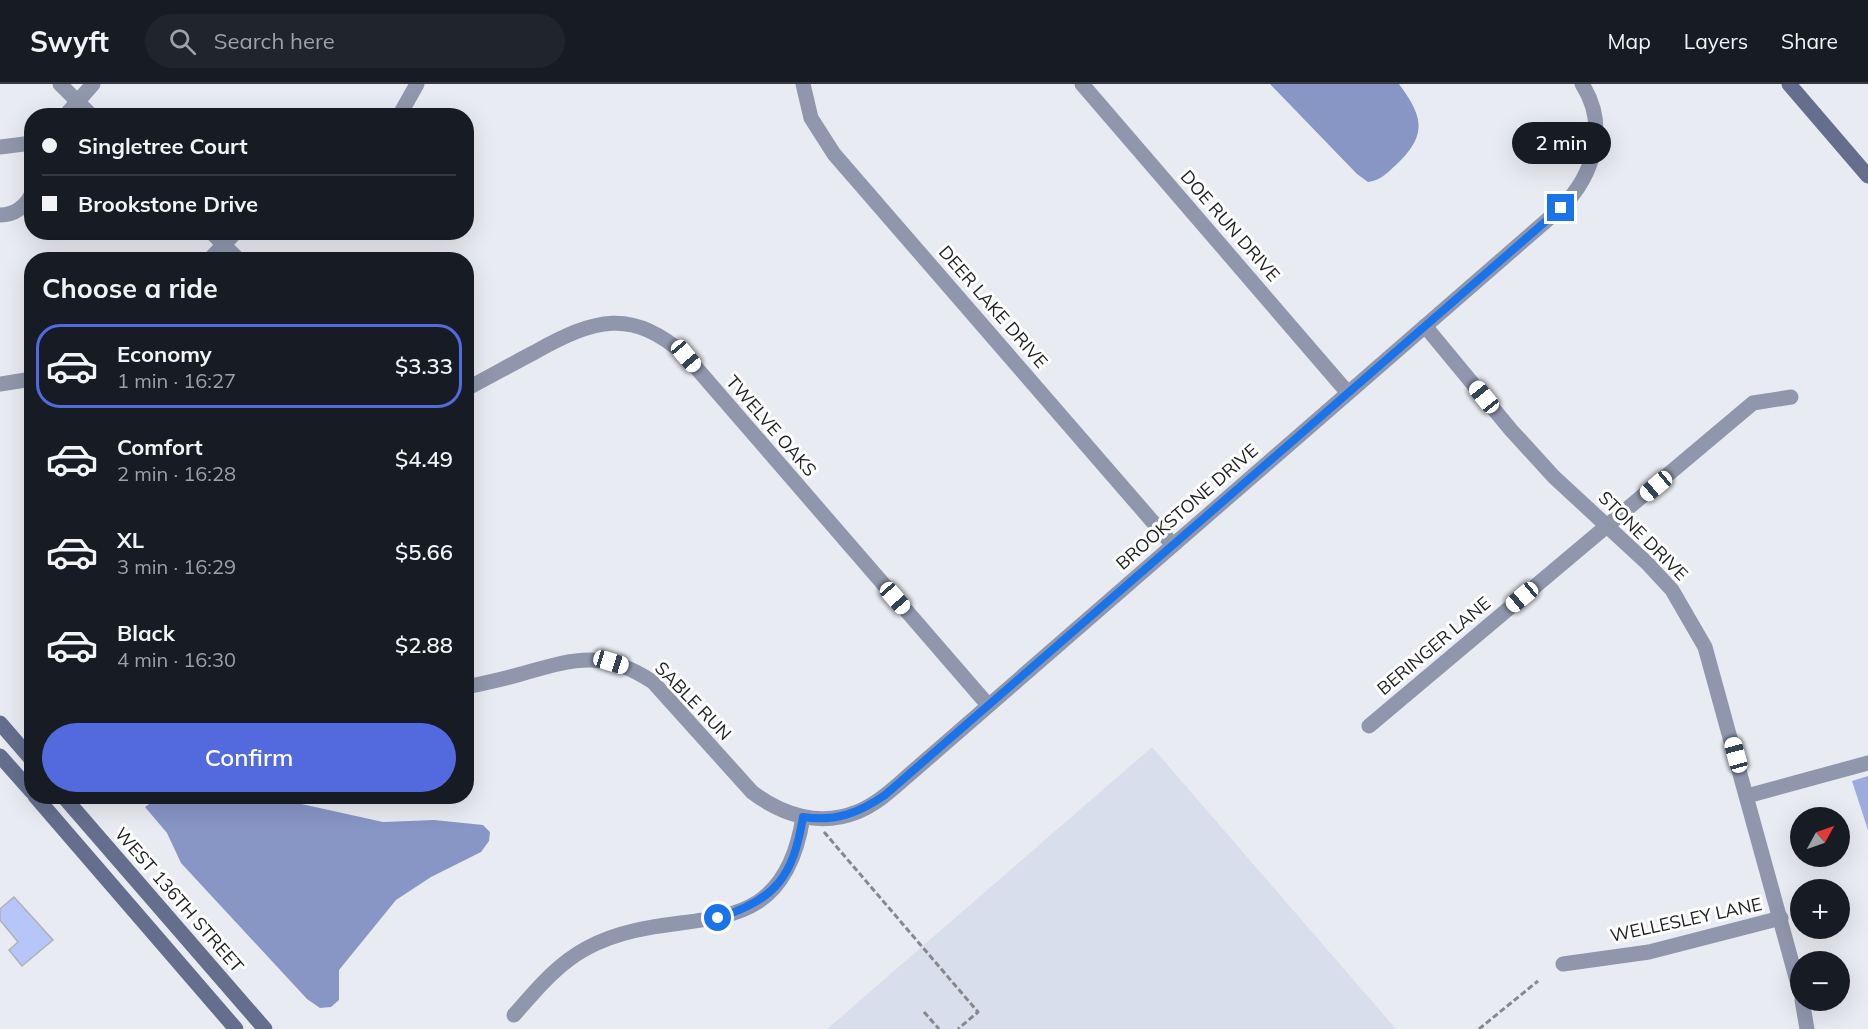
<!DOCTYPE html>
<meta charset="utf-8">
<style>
body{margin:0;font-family:Mulish,sans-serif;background:#20242c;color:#f1f3f6;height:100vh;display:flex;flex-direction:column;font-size:22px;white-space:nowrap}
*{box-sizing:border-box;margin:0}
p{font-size:20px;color:#9ea1a6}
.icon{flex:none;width:33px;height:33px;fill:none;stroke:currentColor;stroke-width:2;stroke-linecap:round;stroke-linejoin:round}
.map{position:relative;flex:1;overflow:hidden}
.details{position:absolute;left:24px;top:168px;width:450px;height:552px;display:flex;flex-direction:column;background:#171b24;border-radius:24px;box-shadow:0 6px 24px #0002}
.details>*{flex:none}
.guide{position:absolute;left:24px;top:24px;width:450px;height:132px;border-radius:24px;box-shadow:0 6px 24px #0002;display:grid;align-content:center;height:132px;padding:0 18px;background:#171b24}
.needle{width:39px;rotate:50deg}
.tools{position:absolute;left:1790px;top:723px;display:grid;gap:12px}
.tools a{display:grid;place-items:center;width:60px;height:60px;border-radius:50%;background:#171b24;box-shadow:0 6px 24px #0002;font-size:30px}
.end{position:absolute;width:27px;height:27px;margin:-14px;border:8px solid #1a73e8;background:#fff;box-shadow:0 0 0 3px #fff}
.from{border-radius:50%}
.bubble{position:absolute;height:42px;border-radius:21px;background:#171b24;box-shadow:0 6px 24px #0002;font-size:20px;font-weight:600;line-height:42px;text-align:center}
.car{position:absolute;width:18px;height:36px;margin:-18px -9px;border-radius:8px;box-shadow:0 0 4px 2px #0007;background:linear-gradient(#fff 24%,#345 0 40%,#fff 0 76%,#345 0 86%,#fff 0)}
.guide b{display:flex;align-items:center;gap:21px;height:57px;font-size:22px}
.guide b+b{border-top:2px solid #363941}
.guide i{width:15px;height:15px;background:#f1f3f6}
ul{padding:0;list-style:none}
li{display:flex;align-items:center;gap:18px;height:84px;margin:0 12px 9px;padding:0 6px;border:3px solid transparent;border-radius:24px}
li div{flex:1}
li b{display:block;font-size:22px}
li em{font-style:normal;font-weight:600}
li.selected{border-color:#536adf}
li>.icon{width:54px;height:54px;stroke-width:1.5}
h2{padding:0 18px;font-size:27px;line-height:72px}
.button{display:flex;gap:12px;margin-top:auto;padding:12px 18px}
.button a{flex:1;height:69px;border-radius:36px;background:#536adf;color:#fff;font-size:24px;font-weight:600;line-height:69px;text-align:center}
header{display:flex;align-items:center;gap:36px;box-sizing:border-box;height:84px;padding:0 30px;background:#171b24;border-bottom:2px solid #363941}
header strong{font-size:28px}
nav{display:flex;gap:33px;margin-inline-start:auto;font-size:21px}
.search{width:420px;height:54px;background:#20242c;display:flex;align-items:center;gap:15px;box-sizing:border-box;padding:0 21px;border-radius:33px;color:#9ea1a6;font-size:22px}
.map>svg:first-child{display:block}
</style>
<header>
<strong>Swyft</strong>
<div class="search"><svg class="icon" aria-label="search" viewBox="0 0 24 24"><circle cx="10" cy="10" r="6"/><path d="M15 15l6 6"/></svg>Search here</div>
<nav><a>Map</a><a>Layers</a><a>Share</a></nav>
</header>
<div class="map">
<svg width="1868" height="945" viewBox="0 0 1868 945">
<rect width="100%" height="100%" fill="#e9ebf2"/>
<path fill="#d9deec" d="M1152,663L1396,945H827Z"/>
<path fill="#9cabdc" d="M1868,692V746L1852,697Z"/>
<g fill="#8896c6">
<path d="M1270,0H1399C1421,30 1429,49 1399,78C1388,88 1382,96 1368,98L1357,90Z"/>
<path d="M159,713H177L217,720L288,717L383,738L434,736L483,741L490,748L489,757L481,768L431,793L396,816L339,886V916L331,923L320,924L307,915L181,779L167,749L145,723Z"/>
</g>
<path fill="#b7c6f8" stroke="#afb1b7" stroke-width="1.5" d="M14,813L53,856L22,882L9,866L18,858L0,836V825Z"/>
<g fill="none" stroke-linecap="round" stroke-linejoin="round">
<g stroke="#86888c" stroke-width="3" stroke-dasharray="6 3" stroke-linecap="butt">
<path d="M824,748L978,928L958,945"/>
<path d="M924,928L939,945"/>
<path d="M1479,945L1538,897"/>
</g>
<g stroke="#9097ac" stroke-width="15">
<path d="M60,0L92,32"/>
<path d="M803,0L811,34L834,70L1172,460"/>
<path d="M1082,0L1348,309"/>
<path d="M65,32L93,0"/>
<path d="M399,32L417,0"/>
<path d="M0,63L32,59"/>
<path d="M0,131C14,131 26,123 32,109"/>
<path d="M211,148L239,176"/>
<path d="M209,176L236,148"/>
<path d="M1425,242L1511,346L1554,393L1647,479L1672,506L1705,563L1800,908"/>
<path d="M0,300L32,295"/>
<path d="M466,305C489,293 512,280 535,268C594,235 632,223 686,272L988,621"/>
<path d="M466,603C485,599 503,595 521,590C574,575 603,565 653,598L752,708C782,731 820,743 857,728C880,719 899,699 918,683L1561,124C1594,91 1609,42 1582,0"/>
<path d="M1369,642L1753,319L1791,313"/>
<path d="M1747,712L1868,679"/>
<path d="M1563,880L1649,868L1781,834"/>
<path d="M1802,916L1807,945"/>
<path d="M514,931C536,906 557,880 587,864C677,815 781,873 803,733"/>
</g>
<g stroke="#656f8d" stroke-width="15">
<path d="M1789,0L1868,92"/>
<path d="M0,639L32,676"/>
<path d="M0,672L32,708"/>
<path d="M35,712L236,945"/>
<path d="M63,712L265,945"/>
</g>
</g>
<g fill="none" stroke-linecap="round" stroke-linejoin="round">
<path stroke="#1a73e8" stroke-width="8" d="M718,834C776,815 793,793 803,733C835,738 859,729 885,711L1561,124"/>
</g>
<g text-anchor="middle" stroke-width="6" stroke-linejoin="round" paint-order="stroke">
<g font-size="18" fill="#1e1f21" stroke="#fff">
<text transform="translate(1230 142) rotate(49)" y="6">DOE RUN DRIVE</text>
<text transform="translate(993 223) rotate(49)" y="6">DEER LAKE DRIVE</text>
<text transform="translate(771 342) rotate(49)" y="6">TWELVE OAKS</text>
<text transform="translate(1187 423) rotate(-41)" y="6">BROOKSTONE DRIVE</text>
<text transform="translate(1643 452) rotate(45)" y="6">STONE DRIVE</text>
<text transform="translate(1434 562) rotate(-40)" y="6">BERINGER LANE</text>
<text transform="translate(693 617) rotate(46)" y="6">SABLE RUN</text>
<text transform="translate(179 816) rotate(49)" y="6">WEST 136TH STREET</text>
<text transform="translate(1686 836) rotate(-12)" y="6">WELLESLEY LANE</text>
</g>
</g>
</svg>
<div class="tools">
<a><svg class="needle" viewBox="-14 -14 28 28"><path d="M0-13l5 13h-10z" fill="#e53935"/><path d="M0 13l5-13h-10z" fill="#9ea1a6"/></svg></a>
<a>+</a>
<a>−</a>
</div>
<i class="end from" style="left:718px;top:834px"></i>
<i class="end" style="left:1561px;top:124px"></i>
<div class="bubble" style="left:1512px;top:38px;width:99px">2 min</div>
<i class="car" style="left:686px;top:272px;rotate:140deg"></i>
<i class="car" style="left:1484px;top:313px;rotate:321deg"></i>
<i class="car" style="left:1656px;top:402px;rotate:230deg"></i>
<i class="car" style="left:1522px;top:513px;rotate:230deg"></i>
<i class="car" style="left:895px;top:514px;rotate:139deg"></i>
<i class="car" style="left:611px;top:578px;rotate:107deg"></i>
<i class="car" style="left:1736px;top:671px;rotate:345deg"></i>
<div class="guide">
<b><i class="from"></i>Singletree Court</b>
<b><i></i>Brookstone Drive</b>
</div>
<section class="details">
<h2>Choose a ride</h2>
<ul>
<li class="selected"><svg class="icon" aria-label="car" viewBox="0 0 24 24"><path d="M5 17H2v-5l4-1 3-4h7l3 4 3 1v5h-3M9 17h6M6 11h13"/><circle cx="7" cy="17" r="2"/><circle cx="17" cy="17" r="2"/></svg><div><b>Economy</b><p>1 min · 16:27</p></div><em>$3.33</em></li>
<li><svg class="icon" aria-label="car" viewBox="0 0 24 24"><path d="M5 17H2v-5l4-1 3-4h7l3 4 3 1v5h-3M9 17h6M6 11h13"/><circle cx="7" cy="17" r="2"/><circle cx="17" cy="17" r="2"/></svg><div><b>Comfort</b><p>2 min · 16:28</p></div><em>$4.49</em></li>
<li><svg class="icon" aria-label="car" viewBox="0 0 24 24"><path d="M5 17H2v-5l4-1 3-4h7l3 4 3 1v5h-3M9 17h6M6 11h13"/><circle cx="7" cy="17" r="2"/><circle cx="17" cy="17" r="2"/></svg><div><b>XL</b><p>3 min · 16:29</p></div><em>$5.66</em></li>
<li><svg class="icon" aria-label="car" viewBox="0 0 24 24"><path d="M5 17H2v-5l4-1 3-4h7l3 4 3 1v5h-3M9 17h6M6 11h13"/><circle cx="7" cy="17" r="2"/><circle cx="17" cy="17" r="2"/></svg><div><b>Black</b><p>4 min · 16:30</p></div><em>$2.88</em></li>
</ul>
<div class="button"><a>Confirm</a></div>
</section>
</div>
